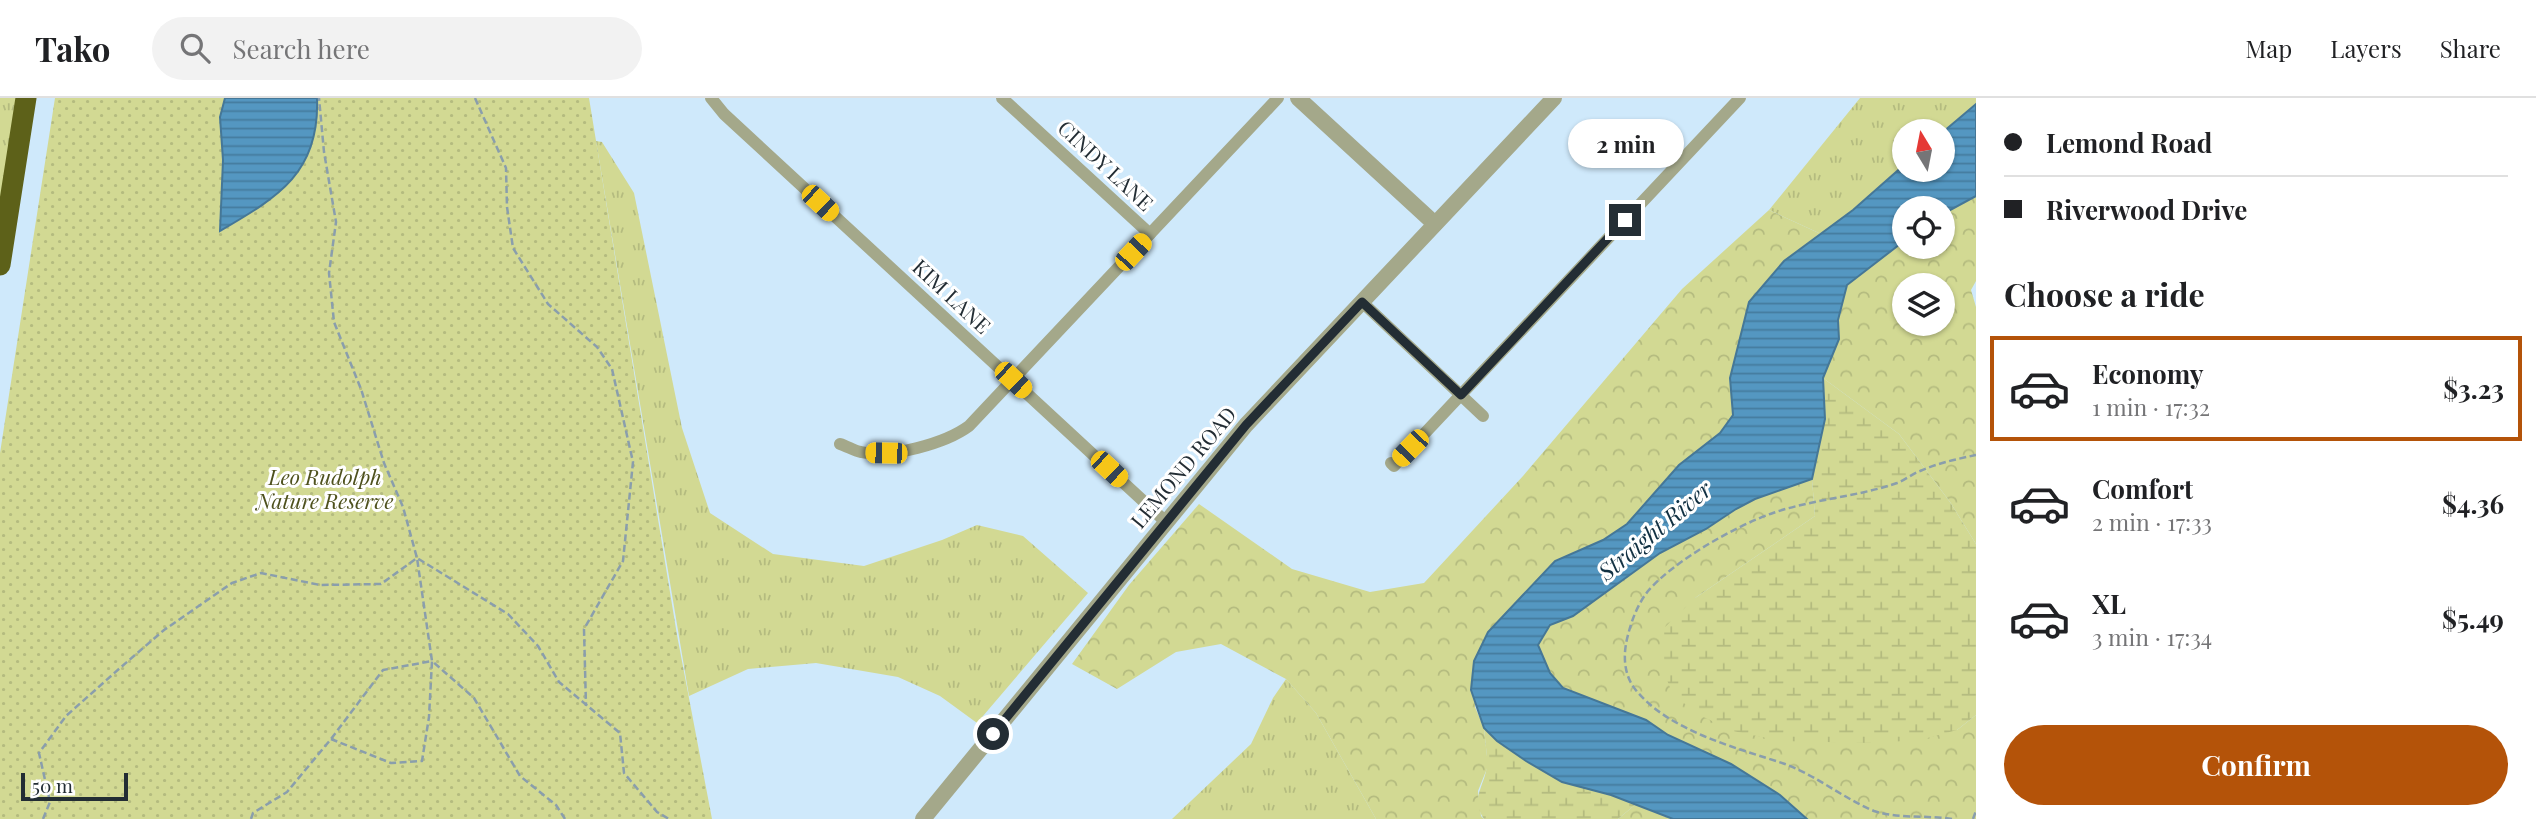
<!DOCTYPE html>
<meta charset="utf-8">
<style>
body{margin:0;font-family:"Playfair Display",serif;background:#f2f2f2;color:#202124;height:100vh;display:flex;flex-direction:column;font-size:26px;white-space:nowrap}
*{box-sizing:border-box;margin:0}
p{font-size:23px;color:#757577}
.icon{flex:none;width:38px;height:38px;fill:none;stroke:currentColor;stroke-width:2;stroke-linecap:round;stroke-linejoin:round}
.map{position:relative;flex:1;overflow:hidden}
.side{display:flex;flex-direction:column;background:#fff;width:560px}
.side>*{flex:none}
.banner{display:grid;align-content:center;height:154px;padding:0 28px;background:#fff}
.needle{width:46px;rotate:350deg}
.controls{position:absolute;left:1892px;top:21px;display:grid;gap:14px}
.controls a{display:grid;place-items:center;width:63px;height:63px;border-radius:50%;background:#fff;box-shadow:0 2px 5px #0004;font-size:35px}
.scale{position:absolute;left:21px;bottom:18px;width:107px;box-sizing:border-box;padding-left:7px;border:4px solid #232d34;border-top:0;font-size:19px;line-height:24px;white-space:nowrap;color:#232d34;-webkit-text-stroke:5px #fff;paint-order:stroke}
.end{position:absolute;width:32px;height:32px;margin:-16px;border:9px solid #232d34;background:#fff;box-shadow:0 0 0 4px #fff}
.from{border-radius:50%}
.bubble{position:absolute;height:49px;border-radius:24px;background:#fff;box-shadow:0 2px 5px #0004;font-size:23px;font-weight:700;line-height:49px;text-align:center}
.car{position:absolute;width:21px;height:42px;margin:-21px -10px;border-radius:9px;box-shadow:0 0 5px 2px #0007;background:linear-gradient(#f5c518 24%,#345 0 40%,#f5c518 0 76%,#345 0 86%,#f5c518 0)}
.banner b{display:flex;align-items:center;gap:24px;height:66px;font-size:26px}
.banner b+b{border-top:2px solid #e0e0e0}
.banner i{width:18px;height:18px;background:#202124}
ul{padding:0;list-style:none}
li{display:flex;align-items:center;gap:21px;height:105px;margin:0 14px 10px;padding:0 14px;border:4px solid transparent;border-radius:0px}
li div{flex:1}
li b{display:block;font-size:26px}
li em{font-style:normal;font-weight:700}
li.on{border-color:#b45309}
li>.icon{width:63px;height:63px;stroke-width:1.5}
h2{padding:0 28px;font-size:32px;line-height:84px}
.cta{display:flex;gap:14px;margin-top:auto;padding:14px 28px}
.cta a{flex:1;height:80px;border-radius:42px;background:#b45309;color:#fff;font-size:28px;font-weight:700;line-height:80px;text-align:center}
header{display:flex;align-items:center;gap:42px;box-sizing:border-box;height:98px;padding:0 35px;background:#fff;border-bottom:2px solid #e0e0e0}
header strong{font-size:33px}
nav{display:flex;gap:38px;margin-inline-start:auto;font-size:24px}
.search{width:490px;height:63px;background:#f2f2f2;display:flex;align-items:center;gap:18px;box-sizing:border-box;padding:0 24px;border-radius:38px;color:#757577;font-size:26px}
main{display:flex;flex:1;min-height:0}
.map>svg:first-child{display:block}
</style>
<header>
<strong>Tako</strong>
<div class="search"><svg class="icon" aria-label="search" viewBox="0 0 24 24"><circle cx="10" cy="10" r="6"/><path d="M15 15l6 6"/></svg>Search here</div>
<nav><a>Map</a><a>Layers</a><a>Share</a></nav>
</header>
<main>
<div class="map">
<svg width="1976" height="721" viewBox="0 0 1976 721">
<defs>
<pattern id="grass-tufts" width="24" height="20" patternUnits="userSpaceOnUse" patternTransform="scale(1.75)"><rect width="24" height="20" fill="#d2d993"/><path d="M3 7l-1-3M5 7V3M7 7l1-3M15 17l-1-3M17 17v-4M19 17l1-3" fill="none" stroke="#b4bb7f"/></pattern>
<pattern id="forest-crowns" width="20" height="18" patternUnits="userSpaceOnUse" patternTransform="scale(1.75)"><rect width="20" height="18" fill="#d2d993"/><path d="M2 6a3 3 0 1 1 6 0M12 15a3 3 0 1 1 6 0" fill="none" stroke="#b4bb7f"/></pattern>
<pattern id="wetland-marsh" width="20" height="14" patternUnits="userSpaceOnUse" patternTransform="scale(1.75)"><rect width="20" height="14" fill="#d2d993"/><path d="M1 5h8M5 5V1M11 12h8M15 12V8" fill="none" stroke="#b4bb7f"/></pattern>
<pattern id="park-dots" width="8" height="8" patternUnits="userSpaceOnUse" patternTransform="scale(1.75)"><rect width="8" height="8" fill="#d2d993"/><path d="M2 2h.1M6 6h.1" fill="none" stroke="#b4bb7f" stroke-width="1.8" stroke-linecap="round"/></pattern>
<pattern id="water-rules" width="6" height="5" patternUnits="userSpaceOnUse" patternTransform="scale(1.75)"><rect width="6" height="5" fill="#5497c1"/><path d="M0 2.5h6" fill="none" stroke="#457c9e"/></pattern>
</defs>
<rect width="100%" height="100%" fill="#cfe9fb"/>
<g fill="url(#grass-tufts)">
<path d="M0,0H23L0,167Z"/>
<path d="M1860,0H1976V6L1943,34L1904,33V67L1853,112L1821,136L1769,112Z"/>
<path d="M596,43L602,44L634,95L682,330L710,415L773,456L864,468L942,442L977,427L1023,438L1088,495L977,625L940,598L898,579L816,565L748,571L689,598Z"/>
<path d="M1286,581L1316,615L1376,721H1172L1251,646L1273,600Z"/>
</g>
<g fill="url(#forest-crowns)" fill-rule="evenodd">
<path d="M1976,98V183L1971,192L1976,209V446L1950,404L1899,336L1823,280L1839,241L1838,222L1847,187L1904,143V149H1942L1943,116ZM1904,187H1942V226H1904Z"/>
<path d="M1769,112L1821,136L1784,163L1749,204L1730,280L1733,317L1720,335L1679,367L1627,426L1603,442L1555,463L1488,534L1474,563L1475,609L1484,630L1488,668L1478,693L1481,718L1484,721H1376L1316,615L1286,581L1221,546L1176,554L1117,591L1072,566L1129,487L1199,406L1292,471L1370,494L1424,485L1523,378L1682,191Z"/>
<path d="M1812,381L1815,418L1695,500L1957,632L1976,617V721H1807L1780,697L1731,666L1668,637L1645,622L1563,590L1550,575L1538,547L1550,527L1573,518L1660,455L1706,431L1736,411L1755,401Z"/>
<path d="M1636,706L1673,721H1618Z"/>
</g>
<g fill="url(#wetland-marsh)">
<path d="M1823,280L1899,336L1950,404L1976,446V617L1957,632L1920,642L1871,645L1781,643L1733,633L1693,614L1671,592L1659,562L1665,529L1695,500L1815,418L1812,381L1825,321Z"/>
<path d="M1484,630L1497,643L1562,684L1611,697L1636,706L1618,721H1484C1469,699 1487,685 1487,665C1487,654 1485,642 1484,630Z"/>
</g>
<path fill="url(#park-dots)" d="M55,0H589L677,537L712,721H0V355Z"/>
<g fill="url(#water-rules)" stroke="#457797" stroke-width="2">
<path d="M225,0H317C320,75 278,99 220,133L223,62L220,19Z"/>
<path d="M1976,6V98L1943,116L1942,110H1904V143L1847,187L1838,222L1839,241L1823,280L1825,321L1812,381L1755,401L1736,411L1706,431L1660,455L1573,518L1550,527L1538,547L1550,575L1563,590L1646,622L1668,637L1731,666L1780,697L1807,721H1673L1611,697L1562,684L1526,663L1497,643L1484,630L1471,592L1474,563L1488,534L1555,463L1603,442L1627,426L1679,367L1720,335L1733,317L1730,280L1749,204L1784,163L1853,112L1904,67V72H1942L1943,34Z"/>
</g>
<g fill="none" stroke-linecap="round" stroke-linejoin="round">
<g stroke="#8a9eac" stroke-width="2.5" stroke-dasharray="7 3.5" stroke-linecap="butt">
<path d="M475,0L506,70L507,109L513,150L548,206L597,249L612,271L633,364L623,463L584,531L586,608"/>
<path d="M43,721L50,704L39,655L66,618L120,570L164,532L232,485L261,475L320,487L381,486L417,460L403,409L384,365L361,291L334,224L329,175L336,124L324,54L319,0"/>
<path d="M251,721L253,715L287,694L331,641L383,572L432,563L429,619L422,663L391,665L331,641"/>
<path d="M565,721L556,707L520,678L474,600L432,563L417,460L508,516L538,548L559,584L620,635L624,675L657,714L669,721"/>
<path d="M1952,721C1926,717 1899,721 1874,713C1843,700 1817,678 1785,666C1737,650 1668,633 1635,591C1624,577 1623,558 1627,541C1631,524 1637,507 1648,493C1674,463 1735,428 1773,415C1813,401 1857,399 1897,385C1905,382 1912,376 1920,373C1938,365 1957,361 1976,357"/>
<path d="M1973,721L1976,713"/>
</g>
<g stroke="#a4a88a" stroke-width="12">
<path d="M711,0L724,16L1166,424"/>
<path d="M1002,0L1150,136"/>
<path d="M1362,204L1483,318"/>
<path d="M840,346C847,348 854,353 861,354C890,361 946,345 969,328L1278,0"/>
<path d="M1391,365L1394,368L1740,0"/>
</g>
<g stroke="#a4a88a" stroke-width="16">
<path d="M1298,0L1435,126"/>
<path d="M923,721L1246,327L1554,0"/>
</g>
<path stroke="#5d6119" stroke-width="21" d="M0,167L26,0"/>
</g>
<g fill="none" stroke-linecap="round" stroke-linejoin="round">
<path stroke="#232d34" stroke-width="9" d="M993,636L1246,327L1362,204L1461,297L1625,122"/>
</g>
<g text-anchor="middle" stroke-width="6" stroke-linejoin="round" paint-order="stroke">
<g font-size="21" fill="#232d34" stroke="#fff">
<text transform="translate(1105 68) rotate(43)" y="7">CINDY LANE</text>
<text transform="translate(951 199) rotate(43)" y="7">KIM LANE</text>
<text transform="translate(1184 370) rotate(-50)" y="7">LEMOND ROAD</text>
</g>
<g font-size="21" font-style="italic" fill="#4e511d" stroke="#fff">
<text x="325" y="387">Leo Rudolph<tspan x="325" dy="24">Nature Reserve</tspan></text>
</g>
<g font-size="23" font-style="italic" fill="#113042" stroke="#fff">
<text transform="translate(1655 433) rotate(-40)" y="8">Straight River</text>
</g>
</g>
</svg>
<div class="controls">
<a><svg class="needle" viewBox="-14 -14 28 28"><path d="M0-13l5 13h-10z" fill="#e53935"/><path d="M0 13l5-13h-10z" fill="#757577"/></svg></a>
<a><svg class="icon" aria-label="locate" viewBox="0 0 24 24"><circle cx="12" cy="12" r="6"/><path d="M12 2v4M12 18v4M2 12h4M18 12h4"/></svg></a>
<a><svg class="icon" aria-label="layers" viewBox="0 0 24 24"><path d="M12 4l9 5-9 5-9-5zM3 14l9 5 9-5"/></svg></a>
</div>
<div class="scale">50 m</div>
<i class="end from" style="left:993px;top:636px"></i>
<i class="end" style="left:1625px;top:122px"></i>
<div class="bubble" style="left:1568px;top:21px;width:116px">2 min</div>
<i class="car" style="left:820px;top:105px;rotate:133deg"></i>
<i class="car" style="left:1133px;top:154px;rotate:43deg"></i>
<i class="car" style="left:1013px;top:282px;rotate:133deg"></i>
<i class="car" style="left:1410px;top:350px;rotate:224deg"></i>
<i class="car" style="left:886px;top:355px;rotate:271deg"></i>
<i class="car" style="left:1109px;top:371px;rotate:133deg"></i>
</div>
<section class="side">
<div class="banner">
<b><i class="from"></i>Lemond Road</b>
<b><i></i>Riverwood Drive</b>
</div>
<h2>Choose a ride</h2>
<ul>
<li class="on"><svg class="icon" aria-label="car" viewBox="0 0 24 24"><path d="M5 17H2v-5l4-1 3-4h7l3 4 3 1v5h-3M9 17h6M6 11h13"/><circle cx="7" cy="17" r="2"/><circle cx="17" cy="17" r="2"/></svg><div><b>Economy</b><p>1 min · 17:32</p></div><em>$3.23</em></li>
<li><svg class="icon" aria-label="car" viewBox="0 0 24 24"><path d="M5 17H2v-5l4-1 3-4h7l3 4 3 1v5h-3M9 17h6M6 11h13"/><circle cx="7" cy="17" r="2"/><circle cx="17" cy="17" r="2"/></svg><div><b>Comfort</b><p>2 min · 17:33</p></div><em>$4.36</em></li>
<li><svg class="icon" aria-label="car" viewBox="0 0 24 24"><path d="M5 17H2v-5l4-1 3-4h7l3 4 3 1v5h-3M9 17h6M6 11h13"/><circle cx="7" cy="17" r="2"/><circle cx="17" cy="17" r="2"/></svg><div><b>XL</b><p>3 min · 17:34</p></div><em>$5.49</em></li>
</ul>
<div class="cta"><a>Confirm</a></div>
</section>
</main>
